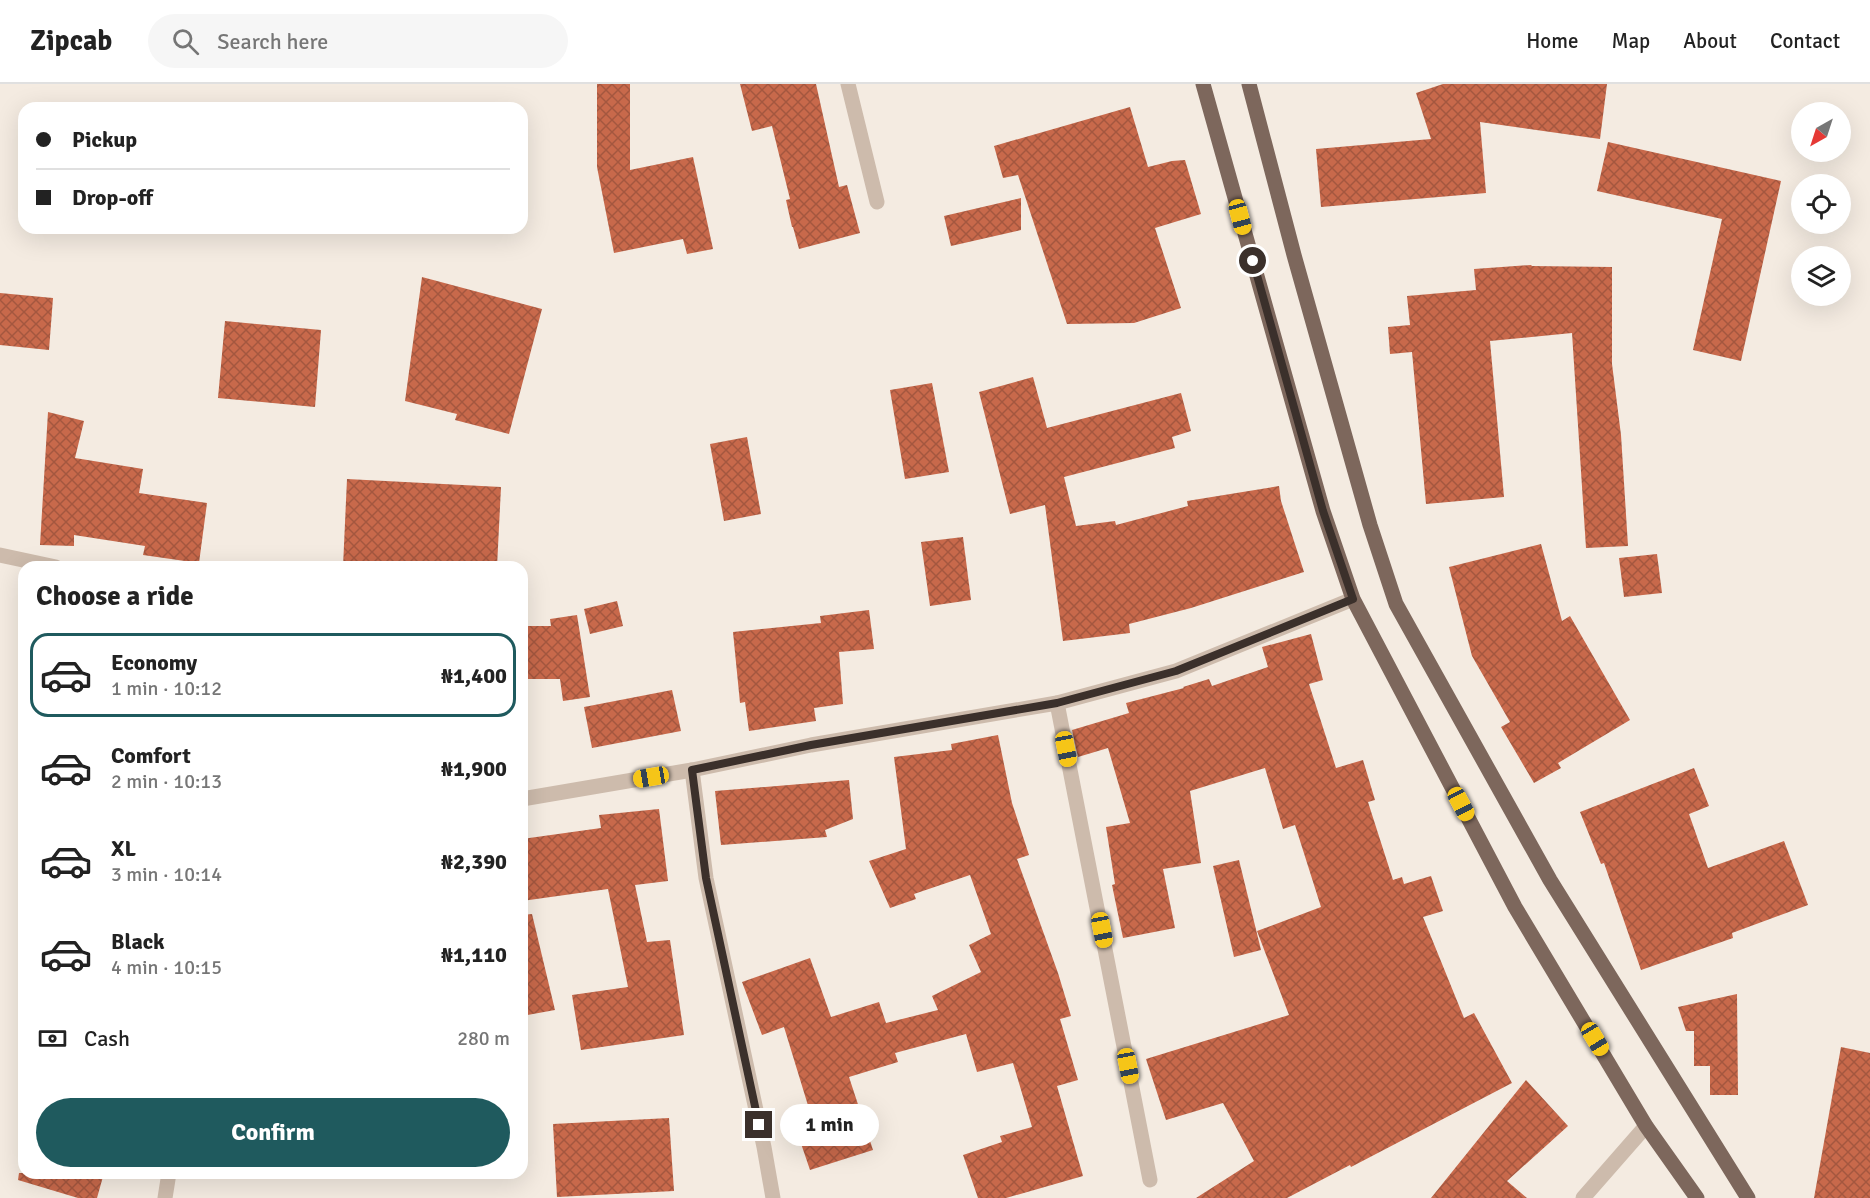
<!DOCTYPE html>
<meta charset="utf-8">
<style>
body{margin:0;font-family:Signika,sans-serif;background:#f6f6f6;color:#222;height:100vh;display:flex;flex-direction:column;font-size:22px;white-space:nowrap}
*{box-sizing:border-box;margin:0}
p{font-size:20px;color:#767676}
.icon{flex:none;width:33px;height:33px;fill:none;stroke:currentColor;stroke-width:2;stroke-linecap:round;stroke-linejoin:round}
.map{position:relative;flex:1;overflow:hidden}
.drawer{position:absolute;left:18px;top:477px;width:510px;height:618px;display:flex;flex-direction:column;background:#fff;border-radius:18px;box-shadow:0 6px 24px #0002}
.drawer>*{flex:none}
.banner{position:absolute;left:18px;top:18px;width:510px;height:132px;border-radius:18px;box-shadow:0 6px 24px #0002;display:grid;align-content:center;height:132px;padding:0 18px;background:#fff}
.needle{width:39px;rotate:219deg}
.tools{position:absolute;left:1791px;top:18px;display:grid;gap:12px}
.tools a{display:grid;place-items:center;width:60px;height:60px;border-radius:50%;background:#fff;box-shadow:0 6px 24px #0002;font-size:30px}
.end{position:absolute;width:27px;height:27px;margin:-14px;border:8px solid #3b302b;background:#fff;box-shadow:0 0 0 3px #fff}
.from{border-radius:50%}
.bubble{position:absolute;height:42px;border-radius:21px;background:#fff;box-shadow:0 6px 24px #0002;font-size:20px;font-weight:700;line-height:42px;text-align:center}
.car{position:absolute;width:18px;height:36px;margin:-18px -9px;border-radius:8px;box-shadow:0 0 4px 2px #0007;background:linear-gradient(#f5c518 24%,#345 0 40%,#f5c518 0 76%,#345 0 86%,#f5c518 0)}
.banner b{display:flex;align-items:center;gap:21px;height:57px;font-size:22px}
.banner b+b{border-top:2px solid #e0e0e0}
.banner i{width:15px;height:15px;background:#222}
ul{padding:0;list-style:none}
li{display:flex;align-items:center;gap:18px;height:84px;margin:0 12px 9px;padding:0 6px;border:3px solid transparent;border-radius:18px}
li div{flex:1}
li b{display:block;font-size:22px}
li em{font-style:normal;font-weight:700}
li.active{border-color:#1f5a5e}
li>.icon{width:54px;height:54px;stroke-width:1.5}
h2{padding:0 18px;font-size:27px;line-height:72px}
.pay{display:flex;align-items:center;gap:15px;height:66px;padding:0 18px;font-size:22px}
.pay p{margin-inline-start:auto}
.action{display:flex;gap:12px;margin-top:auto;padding:12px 18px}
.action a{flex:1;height:69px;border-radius:36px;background:#1f5a5e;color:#fff;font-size:24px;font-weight:700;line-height:69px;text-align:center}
header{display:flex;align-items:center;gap:36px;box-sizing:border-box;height:84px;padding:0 30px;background:#fff;border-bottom:2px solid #e0e0e0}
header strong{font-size:28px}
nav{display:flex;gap:33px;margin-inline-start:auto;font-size:21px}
.search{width:420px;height:54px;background:#f6f6f6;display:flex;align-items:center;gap:15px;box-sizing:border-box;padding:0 21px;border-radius:33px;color:#767676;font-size:22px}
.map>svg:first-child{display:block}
</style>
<header>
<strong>Zipcab</strong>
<div class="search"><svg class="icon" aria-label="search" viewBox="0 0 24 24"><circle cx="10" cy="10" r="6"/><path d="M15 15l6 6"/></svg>Search here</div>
<nav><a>Home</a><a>Map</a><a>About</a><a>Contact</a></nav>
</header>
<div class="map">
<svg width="1870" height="1114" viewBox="0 0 1870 1114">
<defs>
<pattern id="building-cross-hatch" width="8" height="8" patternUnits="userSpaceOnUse" patternTransform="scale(1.5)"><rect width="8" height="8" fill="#c8694b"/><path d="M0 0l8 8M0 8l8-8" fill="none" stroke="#a4573f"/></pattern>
</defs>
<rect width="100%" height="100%" fill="#f4ebe1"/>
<g fill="url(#building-cross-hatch)">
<path d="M597,0H630V86L693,73L713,165L687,170L683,155L614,169L597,83Z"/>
<path d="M740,0H816L839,103L847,101L860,149L799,165L793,143H792L786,116L790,115L772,42L752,47Z"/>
<path d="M1443,0H1607L1600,55L1480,38L1486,109L1321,123L1316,65L1431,55L1416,9Z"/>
<path d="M1130,23L1148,83L1172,77L1185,76L1201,130L1155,144L1181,224L1134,239L1067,240L1018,91L1003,94L994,62Z"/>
<path d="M1608,58L1781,97L1741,277L1693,266L1722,135L1597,107Z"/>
<path d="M1021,114V146L951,162L944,132Z"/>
<path d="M1531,181L1532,182L1612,183V280L1621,351L1628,462L1586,464L1572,249L1490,257L1504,413L1426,420L1412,268L1390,270L1388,243L1410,241L1407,212L1476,206L1474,185Z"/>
<path d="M422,193L542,225L509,350L455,336L457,330L405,317Z"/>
<path d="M0,209L53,214L49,266L0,261Z"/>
<path d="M225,237L321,246L315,323L218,314Z"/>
<path d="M1033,293L1047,344L1181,309L1191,347L1172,353L1175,364L1064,393L1076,442L1115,437L1116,441L1188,422L1187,417L1279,402L1281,417L1304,488L1191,524L1129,540L1130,549L1063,557L1045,421L1010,430L979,308Z"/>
<path d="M932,299L949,388L905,395L890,306Z"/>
<path d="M48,328L84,337L75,374L143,385L139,409L207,419L199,479L143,471L145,462L74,451V462L40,461Z"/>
<path d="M747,353L761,430L724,437L710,360Z"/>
<path d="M347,395L501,403L497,483H343Z"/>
<path d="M963,453L971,516L930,522L921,458Z"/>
<path d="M1541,460L1562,537L1570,532L1630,636L1558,679L1561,684L1534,699L1501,643L1510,638L1472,572L1449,483Z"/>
<path d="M1657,470L1662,509L1624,513L1619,474Z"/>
<path d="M617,517L623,542L590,550L584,525Z"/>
<path d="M869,526L874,565L839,568L843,620L814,624L816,637L749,647L745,618L740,619L733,548L821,539L820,532Z"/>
<path d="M577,531L590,613L563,617L560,595H522V542H551L550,535Z"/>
<path d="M1311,550L1323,596L1309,600L1336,684L1363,676L1375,716L1368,718L1393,796L1402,793L1404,800L1431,792L1443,827L1423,833L1464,934L1474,929L1512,999L1351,1083L1350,1081L1287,1114H1196L1254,1077L1223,1019L1166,1036L1146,975L1289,931L1257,847L1321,823L1295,741L1283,745L1265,684L1190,707L1201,779L1163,785L1175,844L1123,854L1112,801L1115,800L1106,743L1130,739L1108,664L1078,673L1072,646L1129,629L1126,619L1184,604L1183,603L1209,595L1212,602L1268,583L1262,563Z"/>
<path d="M672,606L681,647L592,664L584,623Z"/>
<path d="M998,651L1012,719L1029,771L1017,775L1058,889L1071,932L1060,935L1078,996L1057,1002L1083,1092L1006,1114H978L963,1071L1002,1058L1000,1052L1032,1043L1013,979L977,988L966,950L895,969L898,978L849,993L873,1066L810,1086L792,1033L810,1028L784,943L762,951L742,898L810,874L831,933L879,918L886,939L938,926L932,912L981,888L969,861L991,850L970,791L914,810L916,815L890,824L869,777L906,765L894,673L952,666L951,660Z"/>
<path d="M1694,684L1709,722L1689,730L1708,784L1784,757L1808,821L1732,849L1733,854L1641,886L1604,779L1601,780L1580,728Z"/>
<path d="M849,696L853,735L825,746L827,753L721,761L715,707Z"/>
<path d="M659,725L668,797L635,801L647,858L670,856L684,951L581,966L572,911L628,903L608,805L522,817V755L601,744L599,731Z"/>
<path d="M1239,776L1261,866L1234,873L1213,782Z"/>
<path d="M532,830L555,926L522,932V831Z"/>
<path d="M1737,910L1738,1011H1710V982H1694V947H1686L1678,923Z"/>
<path d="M1841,963L1870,969V1114H1814Z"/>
<path d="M1526,996L1568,1042L1507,1097L1527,1114H1431Z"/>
<path d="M669,1034L674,1107L557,1113L553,1040Z"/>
<path d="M19,1089H104L97,1114H78L18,1096Z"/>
</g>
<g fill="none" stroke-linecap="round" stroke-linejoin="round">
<g stroke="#cdbbac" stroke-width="15">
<path d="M848,0L877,118"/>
<path d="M0,471L56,483"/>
<path d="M1057,619L1150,1096"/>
<path d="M692,686L706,794L764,1063L773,1114"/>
<path d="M522,715L692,686L811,661L1057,619L1176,587L1353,515"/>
<path d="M165,1114L169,1089"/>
<path d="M1583,1114L1646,1042"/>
</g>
<g stroke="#7d675c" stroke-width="15">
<path d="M1203,0L1323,427L1353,515L1515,823L1646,1042L1697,1114"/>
<path d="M1249,0L1294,171L1370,441L1396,520L1550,796L1748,1114"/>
</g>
</g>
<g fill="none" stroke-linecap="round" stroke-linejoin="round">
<path stroke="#3b302b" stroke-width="8" d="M759,1041L706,794L692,686L811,661L1057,619L1176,587L1353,515L1323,427L1253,177"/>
</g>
</svg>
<div class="tools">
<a><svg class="needle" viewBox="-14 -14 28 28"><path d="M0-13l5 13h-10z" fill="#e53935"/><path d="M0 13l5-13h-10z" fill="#767676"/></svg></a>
<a><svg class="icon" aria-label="locate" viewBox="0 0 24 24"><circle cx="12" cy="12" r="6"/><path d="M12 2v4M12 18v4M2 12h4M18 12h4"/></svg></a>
<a><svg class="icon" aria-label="layers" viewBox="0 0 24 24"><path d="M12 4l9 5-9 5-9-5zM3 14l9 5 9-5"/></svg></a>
</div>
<i class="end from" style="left:1253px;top:177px"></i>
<i class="end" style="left:759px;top:1041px"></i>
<div class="bubble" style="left:780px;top:1020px;width:99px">1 min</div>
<i class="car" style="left:1240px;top:133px;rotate:165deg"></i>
<i class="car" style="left:1066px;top:665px;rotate:169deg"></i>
<i class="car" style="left:651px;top:693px;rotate:260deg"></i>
<i class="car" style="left:1461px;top:720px;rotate:152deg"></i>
<i class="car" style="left:1102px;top:846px;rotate:169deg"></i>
<i class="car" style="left:1595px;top:955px;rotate:149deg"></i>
<i class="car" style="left:1128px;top:982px;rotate:169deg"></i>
<div class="banner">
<b><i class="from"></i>Pickup</b>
<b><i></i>Drop-off</b>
</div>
<section class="drawer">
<h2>Choose a ride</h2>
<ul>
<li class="active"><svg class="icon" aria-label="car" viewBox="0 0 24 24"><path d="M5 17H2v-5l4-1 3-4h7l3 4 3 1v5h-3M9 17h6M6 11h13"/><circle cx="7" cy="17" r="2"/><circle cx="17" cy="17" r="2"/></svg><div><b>Economy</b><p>1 min · 10:12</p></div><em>₦1,400</em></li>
<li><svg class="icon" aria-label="car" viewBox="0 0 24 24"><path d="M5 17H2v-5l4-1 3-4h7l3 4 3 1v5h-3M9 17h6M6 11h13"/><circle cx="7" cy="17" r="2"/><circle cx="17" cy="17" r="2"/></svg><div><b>Comfort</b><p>2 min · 10:13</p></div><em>₦1,900</em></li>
<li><svg class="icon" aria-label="car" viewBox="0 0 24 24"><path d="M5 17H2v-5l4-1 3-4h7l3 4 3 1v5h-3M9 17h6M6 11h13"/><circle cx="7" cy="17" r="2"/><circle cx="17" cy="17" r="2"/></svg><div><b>XL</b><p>3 min · 10:14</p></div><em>₦2,390</em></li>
<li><svg class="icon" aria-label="car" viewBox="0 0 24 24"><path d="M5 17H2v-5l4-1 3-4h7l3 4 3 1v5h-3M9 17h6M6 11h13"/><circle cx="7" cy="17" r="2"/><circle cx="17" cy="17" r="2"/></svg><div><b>Black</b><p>4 min · 10:15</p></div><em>₦1,110</em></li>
</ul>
<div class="pay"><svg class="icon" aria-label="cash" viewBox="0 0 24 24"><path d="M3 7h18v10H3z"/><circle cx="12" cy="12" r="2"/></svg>Cash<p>280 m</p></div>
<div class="action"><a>Confirm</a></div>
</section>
</div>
